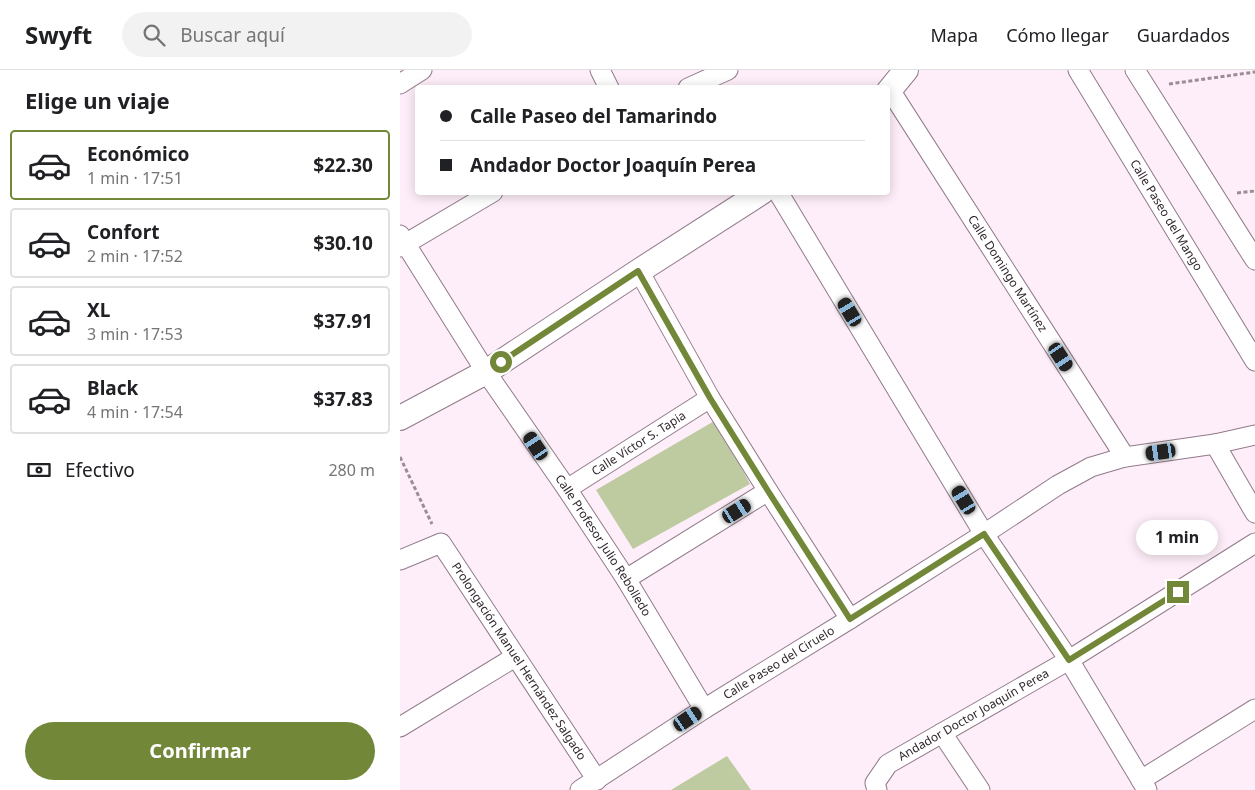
<!DOCTYPE html>
<html lang="es">
<meta charset="utf-8">
<style>
body{margin:0;font-family:"Noto Sans",sans-serif;background:#f2f2f2;color:#202124;height:100vh;display:flex;flex-direction:column;font-size:19px;white-space:nowrap}
*{box-sizing:border-box;margin:0}
p{font-size:16px;color:#757577}
.icon{flex:none;width:28px;height:28px;fill:none;stroke:currentColor;stroke-width:2;stroke-linecap:round;stroke-linejoin:round}
.map{position:relative;flex:1;overflow:hidden}
.drawer{display:flex;flex-direction:column;background:#fff;width:400px}
.drawer>*{flex:none}
.top-card{position:absolute;left:15px;top:15px;width:475px;height:110px;border-radius:5px;box-shadow:0 2px 12px #0003;display:grid;align-content:center;height:110px;padding:0 25px;background:#fff}
.end{position:absolute;width:22px;height:22px;margin:-11px;border:6px solid #728738;background:#fff;box-shadow:0 0 0 2px #fff}
.from{border-radius:50%}
.bubble{position:absolute;height:35px;border-radius:18px;background:#fff;box-shadow:0 2px 12px #0003;font-size:16px;font-weight:700;line-height:35px;text-align:center}
.car{position:absolute;width:15px;height:30px;margin:-15px -8px;border-radius:6px;box-shadow:0 0 4px 1px #0007;background:linear-gradient(#222 24%,#8ab4d8 0 40%,#222 0 76%,#8ab4d8 0 86%,#222 0)}
.top-card b{display:flex;align-items:center;gap:18px;height:48px;font-size:19px}
.top-card b+b{border-top:1px solid #e0e0e0}
.top-card i{width:12px;height:12px;background:#202124}
ul{padding:0;list-style:none}
li{display:flex;align-items:center;gap:15px;height:70px;margin:0 10px 8px;padding:0 15px;border:2px solid #e0e0e0;border-radius:5px}
li div{flex:1}
li b{display:block;font-size:19px}
li em{font-style:normal;font-weight:700}
li.current{border-color:#728738}
li>.icon{width:45px;height:45px;stroke-width:1.5}
h2{padding:0 25px;font-size:22px;line-height:60px}
.pay{display:flex;align-items:center;gap:12px;height:55px;padding:0 25px;font-size:19px}
.pay p{margin-inline-start:auto}
.button{display:flex;gap:10px;margin-top:auto;padding:10px 25px}
.button a{flex:1;height:58px;border-radius:30px;background:#728738;color:#fff;font-size:20px;font-weight:700;line-height:58px;text-align:center}
header{display:flex;align-items:center;gap:30px;box-sizing:border-box;height:70px;padding:0 25px;background:#fff;border-bottom:1px solid #e0e0e0}
header strong{font-size:24px}
nav{display:flex;gap:28px;margin-inline-start:auto;font-size:18px}
.search{width:350px;height:45px;background:#f2f2f2;display:flex;align-items:center;gap:12px;box-sizing:border-box;padding:0 18px;border-radius:28px;color:#757577;font-size:19px}
main{display:flex;flex:1;min-height:0}
.map>svg:first-child{display:block}
</style>
<header>
<strong>Swyft</strong>
<div class="search"><svg class="icon" aria-label="search" viewBox="0 0 24 24"><circle cx="10" cy="10" r="6"/><path d="M15 15l6 6"/></svg>Buscar aquí</div>
<nav><a>Mapa</a><a>Cómo llegar</a><a>Guardados</a></nav>
</header>
<main>
<section class="drawer">
<h2>Elige un viaje</h2>
<ul>
<li class="current"><svg class="icon" aria-label="car" viewBox="0 0 24 24"><path d="M5 17H2v-5l4-1 3-4h7l3 4 3 1v5h-3M9 17h6M6 11h13"/><circle cx="7" cy="17" r="2"/><circle cx="17" cy="17" r="2"/></svg><div><b>Económico</b><p>1 min · 17:51</p></div><em>$22.30</em></li>
<li><svg class="icon" aria-label="car" viewBox="0 0 24 24"><path d="M5 17H2v-5l4-1 3-4h7l3 4 3 1v5h-3M9 17h6M6 11h13"/><circle cx="7" cy="17" r="2"/><circle cx="17" cy="17" r="2"/></svg><div><b>Confort</b><p>2 min · 17:52</p></div><em>$30.10</em></li>
<li><svg class="icon" aria-label="car" viewBox="0 0 24 24"><path d="M5 17H2v-5l4-1 3-4h7l3 4 3 1v5h-3M9 17h6M6 11h13"/><circle cx="7" cy="17" r="2"/><circle cx="17" cy="17" r="2"/></svg><div><b>XL</b><p>3 min · 17:53</p></div><em>$37.91</em></li>
<li><svg class="icon" aria-label="car" viewBox="0 0 24 24"><path d="M5 17H2v-5l4-1 3-4h7l3 4 3 1v5h-3M9 17h6M6 11h13"/><circle cx="7" cy="17" r="2"/><circle cx="17" cy="17" r="2"/></svg><div><b>Black</b><p>4 min · 17:54</p></div><em>$37.83</em></li>
</ul>
<div class="pay"><svg class="icon" aria-label="cash" viewBox="0 0 24 24"><path d="M3 7h18v10H3z"/><circle cx="12" cy="12" r="2"/></svg>Efectivo<p>280 m</p></div>
<div class="button"><a>Confirmar</a></div>
</section>
<div class="map">
<svg width="855" height="720" viewBox="0 0 855 720">
<rect width="100%" height="100%" fill="#feeef9"/>
<g fill="#becba0">
<path d="M316,350L350,414L233,479L196,420Z"/>
<path d="M327,686L351,720H271Z"/>
</g>
<g fill="none" stroke-linecap="round" stroke-linejoin="round">
<g stroke="#917a8b" stroke-width="21">
<g id="minor">
<path d="M200,0L209,18"/>
<path id="s1" d="M678,0L855,291"/>
<path d="M735,0L855,190"/>
<path d="M0,14L22,0"/>
<path d="M288,18L328,0"/>
<path id="s2" d="M490,20L725,387"/>
<path d="M378,122L584,464L669,590L747,720"/>
<path id="s3" d="M0,165L86,302L167,419L226,509L304,639"/>
<path d="M0,177L93,122"/>
<path d="M239,201L310,328L368,421L450,549"/>
<path d="M815,374L855,443"/>
<path id="s4" d="M167,419L310,328"/>
<path id="s5" d="M0,490L41,473L197,710"/>
<path d="M226,509L368,421"/>
<path d="M0,657L115,587"/>
<path d="M542,663L580,720"/>
<path d="M741,710L855,639"/>
<path id="s6" d="M180,720L304,639L450,549L584,464L658,415L691,397L725,387L815,374L855,365"/>
<path id="s7" d="M477,720L475,713L488,694L669,590L855,473"/>
</g>
</g>
<g stroke="#917a8b" stroke-width="26">
<g id="tertiary">
<path d="M488,22L506,0"/>
<path d="M0,348L86,302L239,201L362,122"/>
</g>
</g>
<g stroke="#9a8d96" stroke-width="3" stroke-dasharray="4 2.5" stroke-linecap="butt">
<path d="M769,14L855,2"/>
<path d="M837,123L855,121"/>
<path d="M0,387L32,454"/>
</g>
<use href="#minor" stroke="#fff" stroke-width="19"/>
<use href="#tertiary" stroke="#fff" stroke-width="24"/>
</g>
<g fill="none" stroke-linecap="round" stroke-linejoin="round">
<path stroke="#728738" stroke-width="6" d="M101,292L238,201L310,328L368,421L450,549L584,464L669,590L778,522"/>
</g>
<g text-anchor="middle" stroke-width="5" stroke-linejoin="round" paint-order="stroke">
<g font-size="12" fill="#31272e" stroke="#feeef9">
<text dy="4" stroke="none"><textPath href="#s1" startOffset="170">Calle Paseo del Mango</textPath></text>
<text dy="4" stroke="none"><textPath href="#s2" startOffset="218">Calle Domingo Martínez</textPath></text>
<text dy="4" stroke="none"><textPath href="#s4" startOffset="85">Calle Víctor S. Tapia</textPath></text>
<text dy="4" stroke="none"><textPath href="#s3" startOffset="371">Calle Profesor Julio Rebolledo</textPath></text>
<text dy="4" stroke="none"><textPath href="#s5" startOffset="186">Prolongación Manuel Hernández Salgado</textPath></text>
<text dy="4" stroke="none"><textPath href="#s6" startOffset="236">Calle Paseo del Ciruelo</textPath></text>
<text dy="4" stroke="none"><textPath href="#s7" startOffset="129">Andador Doctor Joaquín Perea</textPath></text>
</g>
</g>
</svg>
<i class="end from" style="left:101px;top:292px"></i>
<i class="end" style="left:778px;top:522px"></i>
<div class="bubble" style="left:736px;top:450px;width:82px">1 min</div>
<i class="car" style="left:450px;top:242px;rotate:329deg"></i>
<i class="car" style="left:661px;top:287px;rotate:147deg"></i>
<i class="car" style="left:136px;top:376px;rotate:326deg"></i>
<i class="car" style="left:761px;top:382px;rotate:262deg"></i>
<i class="car" style="left:564px;top:430px;rotate:329deg"></i>
<i class="car" style="left:337px;top:441px;rotate:58deg"></i>
<i class="car" style="left:288px;top:649px;rotate:56deg"></i>
<div class="top-card">
<b><i class="from"></i>Calle Paseo del Tamarindo</b>
<b><i></i>Andador Doctor Joaquín Perea</b>
</div>
</div>
</main>
